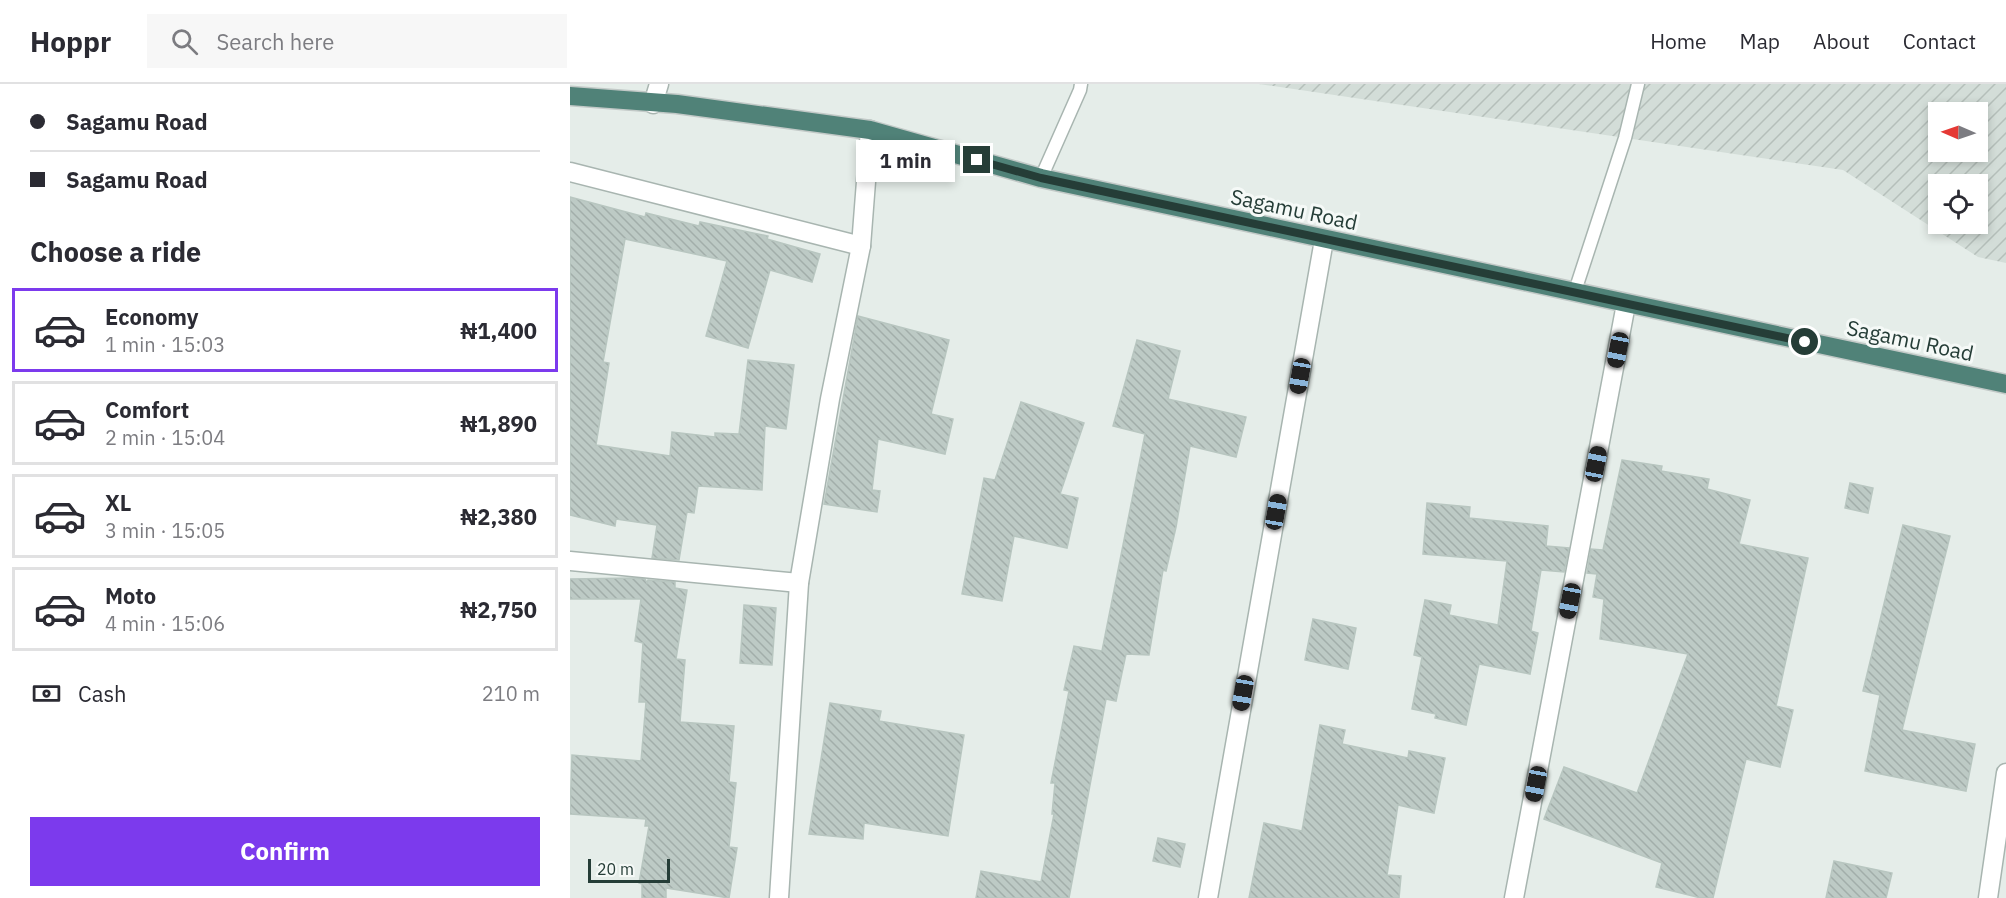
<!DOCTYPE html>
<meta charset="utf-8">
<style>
body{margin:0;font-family:"IBM Plex Sans",sans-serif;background:#f7f7f7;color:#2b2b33;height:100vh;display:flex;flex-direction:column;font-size:22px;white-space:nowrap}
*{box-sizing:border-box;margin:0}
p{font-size:20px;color:#7c7c81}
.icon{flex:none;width:33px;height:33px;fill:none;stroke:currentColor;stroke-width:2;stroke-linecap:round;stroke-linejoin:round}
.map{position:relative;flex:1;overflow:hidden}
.side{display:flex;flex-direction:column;background:#fff;width:570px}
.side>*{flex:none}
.banner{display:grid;align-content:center;height:132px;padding:0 30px;background:#fff}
.needle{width:39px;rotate:272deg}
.fabs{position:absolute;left:1358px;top:18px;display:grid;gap:12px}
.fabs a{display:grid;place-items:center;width:60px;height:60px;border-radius:0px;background:#fff;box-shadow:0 3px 9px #0003;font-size:30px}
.scale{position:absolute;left:18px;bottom:15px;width:82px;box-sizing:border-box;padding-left:6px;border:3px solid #253d37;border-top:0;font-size:16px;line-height:21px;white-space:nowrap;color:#253d37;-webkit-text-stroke:4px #f5f9f7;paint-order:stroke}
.end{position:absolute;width:27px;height:27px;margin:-14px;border:8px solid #253d37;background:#fff;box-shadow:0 0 0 3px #fff}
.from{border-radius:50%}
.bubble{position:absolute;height:42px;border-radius:0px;background:#fff;box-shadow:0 3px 9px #0003;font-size:20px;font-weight:700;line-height:42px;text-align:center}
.car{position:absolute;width:18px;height:36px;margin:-18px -9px;border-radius:8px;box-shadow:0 0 4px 2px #0007;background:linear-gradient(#222 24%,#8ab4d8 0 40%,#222 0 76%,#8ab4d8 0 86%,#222 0)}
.banner b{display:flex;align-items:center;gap:21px;height:57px;font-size:22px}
.banner b+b{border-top:2px solid #e1e1e2}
.banner i{width:15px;height:15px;background:#2b2b33}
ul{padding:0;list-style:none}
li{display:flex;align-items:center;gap:18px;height:84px;margin:0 12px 9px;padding:0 18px;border:3px solid #e1e1e2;border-radius:0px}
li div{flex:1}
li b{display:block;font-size:22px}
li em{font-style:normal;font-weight:700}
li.selected{border-color:#7c3aed}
li>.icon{width:54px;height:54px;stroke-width:1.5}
h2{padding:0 30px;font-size:27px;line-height:72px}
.pay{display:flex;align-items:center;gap:15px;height:66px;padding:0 30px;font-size:22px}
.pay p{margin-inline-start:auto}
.action{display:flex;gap:12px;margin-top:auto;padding:12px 30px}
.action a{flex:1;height:69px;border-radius:0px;background:#7c3aed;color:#fff;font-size:24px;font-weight:700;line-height:69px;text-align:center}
header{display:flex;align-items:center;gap:36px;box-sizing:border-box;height:84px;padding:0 30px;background:#fff;border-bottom:2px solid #e1e1e2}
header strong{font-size:28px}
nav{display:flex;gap:33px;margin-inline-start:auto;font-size:21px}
.search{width:420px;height:54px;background:#f7f7f7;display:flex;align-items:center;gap:15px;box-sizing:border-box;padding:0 21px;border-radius:0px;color:#7c7c81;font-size:22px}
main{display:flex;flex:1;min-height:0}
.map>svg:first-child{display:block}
</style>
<header>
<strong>Hoppr</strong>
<div class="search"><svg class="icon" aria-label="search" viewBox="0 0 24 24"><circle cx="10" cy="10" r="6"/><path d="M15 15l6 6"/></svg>Search here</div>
<nav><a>Home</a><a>Map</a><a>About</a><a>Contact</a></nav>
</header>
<main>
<section class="side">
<div class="banner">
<b><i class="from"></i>Sagamu Road</b>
<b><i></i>Sagamu Road</b>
</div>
<h2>Choose a ride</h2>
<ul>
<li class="selected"><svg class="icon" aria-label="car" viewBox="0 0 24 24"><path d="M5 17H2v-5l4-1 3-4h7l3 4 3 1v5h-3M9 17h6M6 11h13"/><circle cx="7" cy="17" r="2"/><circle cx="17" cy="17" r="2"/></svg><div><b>Economy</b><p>1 min · 15:03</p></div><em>₦1,400</em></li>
<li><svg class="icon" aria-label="car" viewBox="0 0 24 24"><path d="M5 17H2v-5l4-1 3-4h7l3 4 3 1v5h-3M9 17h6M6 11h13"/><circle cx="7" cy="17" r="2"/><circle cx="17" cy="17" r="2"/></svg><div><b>Comfort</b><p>2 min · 15:04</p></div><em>₦1,890</em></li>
<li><svg class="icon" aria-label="car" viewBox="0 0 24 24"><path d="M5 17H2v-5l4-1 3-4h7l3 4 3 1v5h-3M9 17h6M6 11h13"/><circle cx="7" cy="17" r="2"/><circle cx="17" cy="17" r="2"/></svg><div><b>XL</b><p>3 min · 15:05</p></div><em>₦2,380</em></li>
<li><svg class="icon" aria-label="car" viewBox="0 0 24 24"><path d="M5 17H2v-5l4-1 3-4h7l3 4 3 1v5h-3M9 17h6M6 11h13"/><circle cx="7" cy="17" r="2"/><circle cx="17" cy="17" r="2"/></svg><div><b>Moto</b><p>4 min · 15:06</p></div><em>₦2,750</em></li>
</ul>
<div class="pay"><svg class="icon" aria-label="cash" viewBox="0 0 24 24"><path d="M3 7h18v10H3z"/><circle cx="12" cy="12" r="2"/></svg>Cash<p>210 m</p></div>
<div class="action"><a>Confirm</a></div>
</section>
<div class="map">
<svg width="1436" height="814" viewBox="0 0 1436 814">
<defs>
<pattern id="industrial-furrows" width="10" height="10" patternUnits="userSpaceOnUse" patternTransform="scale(1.5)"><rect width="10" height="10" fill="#d3ddd8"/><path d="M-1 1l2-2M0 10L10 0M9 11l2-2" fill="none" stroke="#b5bfba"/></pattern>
<pattern id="building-back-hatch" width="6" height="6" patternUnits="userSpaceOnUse" patternTransform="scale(1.5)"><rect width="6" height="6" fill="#bdcac5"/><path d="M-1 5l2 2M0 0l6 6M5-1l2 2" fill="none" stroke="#a2aeaa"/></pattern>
</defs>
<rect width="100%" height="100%" fill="#e5ede9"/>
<path fill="url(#industrial-furrows)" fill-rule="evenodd" d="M689,0H1436V179L1408,173L1273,86ZM1368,28H1407V68H1368ZM1368,100H1407V140H1368Z"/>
<g fill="url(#building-back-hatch)" stroke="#b8c6c0" stroke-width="1.5">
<path d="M0,113L75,133L76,129L129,142L130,138L198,152L197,155L250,170L242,198L200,186L178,264L136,252L157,177L55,155L33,278L39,279L26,361L100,372L102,348L145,353V349L169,350L178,276L224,281L216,345L195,342L192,406L128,402L124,429L117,428L109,476L82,474L87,441L46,435L45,442L0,431Z"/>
<path d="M288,232L379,256L361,330L383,335L375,370L308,355L302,406L310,407L307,428L254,420Z"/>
<path d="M567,256L610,267L598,315L676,333L666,373L620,362L606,443L596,487L593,486L579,571L556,570L546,617L536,615L499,814H406L411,787L471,798L484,730H482L485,699H481L499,607L494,606L504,562L532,567L575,350L543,342Z"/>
<path d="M451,318L514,339L490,410L508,414L497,464L444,452L432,517L392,510L414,394L425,396Z"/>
<path d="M1052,376L1092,382L1091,387L1139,395L1137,405L1180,416L1169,460L1238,474L1206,622L1223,626L1210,683L1176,675L1143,814H1131L1086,803L1092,779L974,735L994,683L1067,709L1118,570L1030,555L1034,515L1023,513L1027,490L1017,489L1021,465L1033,466Z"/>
<path d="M1280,399L1303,404L1298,429L1275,424Z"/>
<path d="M857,419L900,423L899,434L978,442L976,462L999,464L994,488L971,486L961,547L968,549L960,590L909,580L896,641L865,634L866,630L842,625L852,573L844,571L855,516L881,521L879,531L928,541L937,477L853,470Z"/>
<path d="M1333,441L1380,452L1332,646L1405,660L1396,707L1295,687L1310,611L1293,607Z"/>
<path d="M63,494L75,495L77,499L78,496L105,498V504L117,506L106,575L115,576L110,638L164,642L159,698L166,699L159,763L167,764L159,814L96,804V814H72V800L69,799L79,742H75L76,735L0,730L2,671L71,677L76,618H69L73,559L65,557L71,515H0V495Z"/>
<path d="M174,521L206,524L202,581L170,579Z"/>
<path d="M743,535L786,544L778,585L735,576Z"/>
<path d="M260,619L311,627L309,637L394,651L378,752L294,739L293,755L239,750Z"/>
<path d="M750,641L775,646L772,660L838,674L839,667L875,674L864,729L828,721L817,791L831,792L829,814H679L694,739L732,747Z"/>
<path d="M588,754L615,760L610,783L583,777Z"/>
<path d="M1264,777L1322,789L1316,814H1256Z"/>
</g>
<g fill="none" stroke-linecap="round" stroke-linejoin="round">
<g stroke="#a8b5b0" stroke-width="15">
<g id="service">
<path d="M471,94L510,6L511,0"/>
<path d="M1004,210L1055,54L1068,0"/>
</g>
</g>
<g stroke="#a8b5b0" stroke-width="21">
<g id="minor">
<path d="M0,88L291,162"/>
<path d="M0,477L229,499"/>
<path d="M209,814L229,499L260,315L291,162L300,46"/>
<path d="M638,814L754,156"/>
<path d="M944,814L1056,220"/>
<path d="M1418,814L1436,689"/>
</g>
</g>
<g stroke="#a8b5b0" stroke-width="21">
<path id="tertiary" d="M83,20L89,0"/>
</g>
<g stroke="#c2c9c7" stroke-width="21">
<path id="trunk" d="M0,12L107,20L300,46L471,94L1436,300"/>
</g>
<use href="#service" stroke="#fff" stroke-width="12"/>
<use href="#minor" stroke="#fff" stroke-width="18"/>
<use href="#tertiary" stroke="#fff" stroke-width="18"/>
<use href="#trunk" stroke="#508278" stroke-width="18"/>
</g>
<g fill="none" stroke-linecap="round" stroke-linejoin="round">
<path stroke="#253d37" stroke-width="8" d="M407,76L471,94L1235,258"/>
</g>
<g text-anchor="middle" stroke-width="6" stroke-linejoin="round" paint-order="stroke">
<g font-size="21" fill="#253d37" stroke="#f5f9f7">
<text transform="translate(724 126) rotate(12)" y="7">Sagamu Road</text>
<text transform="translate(1340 257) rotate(12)" y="7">Sagamu Road</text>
</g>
</g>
</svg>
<div class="fabs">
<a><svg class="needle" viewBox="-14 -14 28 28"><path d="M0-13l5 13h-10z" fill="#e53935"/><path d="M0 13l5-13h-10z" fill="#7c7c81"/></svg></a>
<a><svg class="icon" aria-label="locate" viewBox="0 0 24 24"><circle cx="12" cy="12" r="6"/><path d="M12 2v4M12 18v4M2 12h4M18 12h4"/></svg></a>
</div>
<div class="scale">20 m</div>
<i class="end from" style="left:1235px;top:258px"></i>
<i class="end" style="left:407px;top:76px"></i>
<div class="bubble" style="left:286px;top:56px;width:99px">1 min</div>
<i class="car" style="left:1048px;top:266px;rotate:191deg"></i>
<i class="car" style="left:730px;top:292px;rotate:190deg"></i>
<i class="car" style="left:1026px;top:380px;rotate:11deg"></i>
<i class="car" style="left:706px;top:428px;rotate:10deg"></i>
<i class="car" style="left:1000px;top:517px;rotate:191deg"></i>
<i class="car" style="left:673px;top:609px;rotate:190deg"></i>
<i class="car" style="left:966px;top:700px;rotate:191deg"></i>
</div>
</main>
